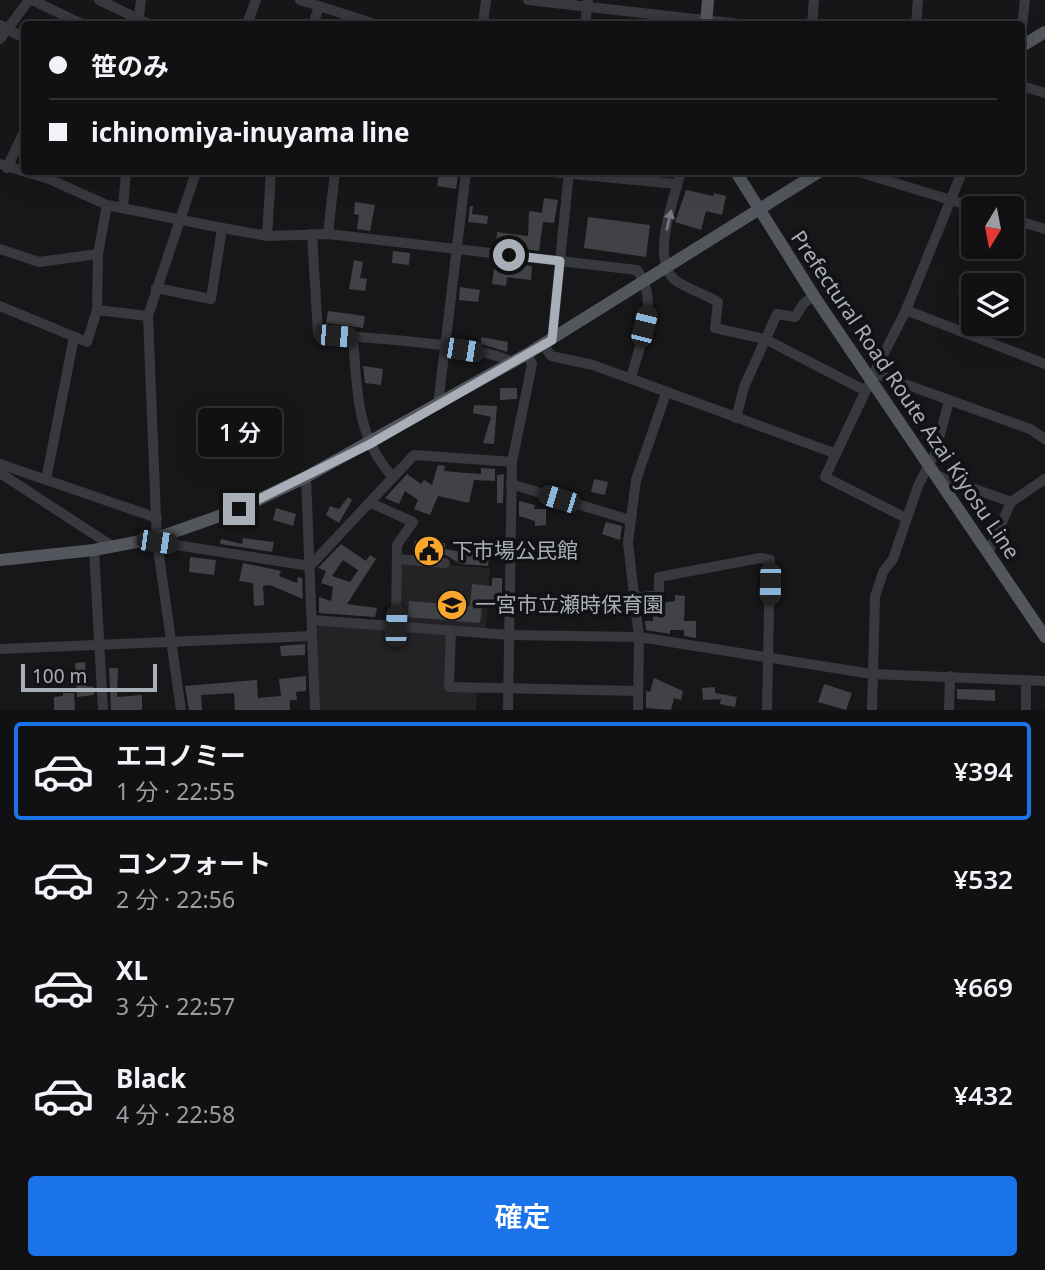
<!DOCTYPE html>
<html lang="ja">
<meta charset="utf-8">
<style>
body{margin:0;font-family:"Noto Sans","Noto Sans JP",sans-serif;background:#1e1f21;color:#f1f3f6;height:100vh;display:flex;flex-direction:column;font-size:26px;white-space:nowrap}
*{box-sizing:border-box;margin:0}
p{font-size:23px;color:#9c9da0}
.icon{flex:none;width:38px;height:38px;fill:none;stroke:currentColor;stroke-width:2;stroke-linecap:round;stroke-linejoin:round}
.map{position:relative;height:710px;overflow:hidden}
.panel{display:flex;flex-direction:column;background:#111113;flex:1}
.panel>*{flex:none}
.banner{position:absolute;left:21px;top:21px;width:1004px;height:154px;border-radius:7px;box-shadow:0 7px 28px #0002,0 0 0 2px #303133;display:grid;align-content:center;height:154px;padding:0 28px;background:#111113}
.needle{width:46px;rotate:190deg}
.controls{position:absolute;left:961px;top:196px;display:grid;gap:14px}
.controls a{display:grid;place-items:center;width:63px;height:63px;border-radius:7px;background:#111113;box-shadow:0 7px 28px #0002,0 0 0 2px #303133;font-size:35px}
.scale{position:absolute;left:21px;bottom:18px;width:136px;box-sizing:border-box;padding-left:7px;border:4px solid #a8afb9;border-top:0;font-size:19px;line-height:24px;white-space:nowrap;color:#a8afb9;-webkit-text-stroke:5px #121214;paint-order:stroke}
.end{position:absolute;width:32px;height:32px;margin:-16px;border:9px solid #a8afb9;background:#111;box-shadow:0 0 0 4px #111}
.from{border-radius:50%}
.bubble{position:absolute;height:49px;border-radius:7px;background:#111113;box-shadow:0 7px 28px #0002,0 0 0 2px #303133;font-size:23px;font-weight:600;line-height:49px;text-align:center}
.car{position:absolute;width:21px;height:42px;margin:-21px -10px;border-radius:9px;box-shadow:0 0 5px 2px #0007;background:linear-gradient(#222 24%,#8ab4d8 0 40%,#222 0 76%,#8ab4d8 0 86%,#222 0)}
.banner b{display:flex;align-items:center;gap:24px;height:66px;font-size:26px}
.banner b+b{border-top:2px solid #303133}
.banner i{width:18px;height:18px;background:#f1f3f6}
ul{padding:12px 0 0;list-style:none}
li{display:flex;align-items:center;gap:21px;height:98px;margin:0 14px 10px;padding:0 14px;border:4px solid transparent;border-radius:7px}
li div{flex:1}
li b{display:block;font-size:26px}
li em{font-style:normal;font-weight:600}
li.selected{border-color:#1a73e8}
li>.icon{width:63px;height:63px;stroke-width:1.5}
.action{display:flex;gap:14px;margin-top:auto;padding:14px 28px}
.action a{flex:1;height:80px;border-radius:7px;background:#1a73e8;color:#fff;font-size:28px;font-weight:600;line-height:80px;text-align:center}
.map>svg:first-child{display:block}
</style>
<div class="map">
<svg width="1045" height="710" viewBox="0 0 1045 710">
<rect width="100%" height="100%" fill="#171719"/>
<g fill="#232326">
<path d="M404,562L490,568L486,629L401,623L400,565Z"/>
<path d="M321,624L451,630L449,687L477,688L476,710H319L317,627Z"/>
</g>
<g fill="#414246" fill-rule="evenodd">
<path d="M439,174L458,177L456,189L437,186Z"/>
<path d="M686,190L713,196L714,193L726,196L722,215L706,211L701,230L675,222Z"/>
<path d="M544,198L558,200L554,223L543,222L539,251L496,245L497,232L528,236L529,211L542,213Z"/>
<path d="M355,202L375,205L370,231L357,229L359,215L354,214Z"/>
<path d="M470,206H473L472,214L488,216L487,224L468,222Z"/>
<path d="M588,217L650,225L646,257L584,248Z"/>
<path d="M393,251L410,253L409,265L392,263Z"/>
<path d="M354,260L363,262L360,278L367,279L365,291L349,289Z"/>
<path d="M495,261L532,266L531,280L507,277L506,286L492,284Z"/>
<path d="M460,287L480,290L478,302L459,300Z"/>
<path d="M328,311L365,316L363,328L326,323Z"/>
<path d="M481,337L508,342L507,352L481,344Z"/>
<path d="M363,366L383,369L381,385L365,383Z"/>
<path d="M500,388H517V399L500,400Z"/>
<path d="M474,405L497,406L494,444L483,443L491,417L473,413Z"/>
<path d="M438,465L445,466L444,471L466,473L481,474V468L495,469V481L474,480L469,503L438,496L430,515L414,509L418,500L405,491L399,504L385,498L407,474L421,484L424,480L432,485Z"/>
<path d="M504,474L503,503H497V475Z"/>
<path d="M594,479L608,482L605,495L591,492Z"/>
<path d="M348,497L352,500L339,523L326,515L330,506L339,509Z"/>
<path d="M519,501L535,505L534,509H546V525L535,526V521L519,516Z"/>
<path d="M276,508L296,514L293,526L273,520Z"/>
<path d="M606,522L622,526L620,540L602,534Z"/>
<path d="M243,538L274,542L272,552L220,544L221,539L242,544Z"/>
<path d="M415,541L445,543V549L489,557L488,566L460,564L446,555L414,552Z"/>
<path d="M341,544L366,561L370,555L376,559L347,604L377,608L375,617L319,613V597L331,601L333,587L321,583L326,571L318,568ZM343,560L358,570L350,582L332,576Z"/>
<path d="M519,544L536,549L534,558L518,554Z"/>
<path d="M190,557L216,560L214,575L189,572Z"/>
<path d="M243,563L281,571L279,576L297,583L298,577L302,578L303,599L270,585L263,586L264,605L254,606L253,583L239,581Z"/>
<path d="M492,578H502V608L482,607L480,623L407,617L409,601L470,606L472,584L492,586Z"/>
<path d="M675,595L685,596L684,621H696V638L684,636V630H670V634L646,630L645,621H653V604L675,601Z"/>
<path d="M305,644V655L281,656L280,646Z"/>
<path d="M85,662L87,686L94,687V695L77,697L75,663Z"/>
<path d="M109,668H118L117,697L142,695V710H111Z"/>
<path d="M306,676V691L296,692L297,700H290V710H235L234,693L201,695L202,710H189L185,686L257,680L258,698L281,696L279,679Z"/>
<path d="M654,678L683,691L681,700L674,698L671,710L646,708V691L650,692Z"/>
<path d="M824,684L852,693L846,710L818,702Z"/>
<path d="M715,687V693L737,697L735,707L720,704L721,699L703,700L702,688Z"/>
<path d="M957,689L995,690V701L957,699Z"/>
<path d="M63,693H74L75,710H54V697L63,696Z"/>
</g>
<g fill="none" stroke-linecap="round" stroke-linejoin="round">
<g stroke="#37393e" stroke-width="10">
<path d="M32,0L82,24"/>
<path d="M99,0L149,24"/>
<path d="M300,0L375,24"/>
<path d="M528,0L739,24"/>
<path d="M138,24L141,0"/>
<path d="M247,24L256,0"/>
<path d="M313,24L319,7"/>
<path d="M483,24L486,0"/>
<path d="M585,24L588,0"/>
<path d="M812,24L814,0"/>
<path d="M916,24L918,0"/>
<path d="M0,25L24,38"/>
<path d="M1022,26L1025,0"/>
<path d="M0,39L29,0"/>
<path d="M1022,86L1045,93"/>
<path d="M0,164L49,179L107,205L222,228L267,236L328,234L637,270C661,301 639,344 631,379"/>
<path d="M7,168L24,132"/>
<path d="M551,172L677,184"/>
<path d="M681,172C674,198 650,260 675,280C687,289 705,294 718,302L715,328L765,339L864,390"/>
<path d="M859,172L977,208"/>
<path d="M123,208L126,172"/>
<path d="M1012,219L1045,229"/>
<path d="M312,234L318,334C364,338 475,343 512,362"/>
<path d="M328,234L335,172"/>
<path d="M267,236L271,172"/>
<path d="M0,249L39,262L98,254"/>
<path d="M156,288L211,299L222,228"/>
<path d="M0,306L87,342L97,310L98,254L107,205"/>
<path d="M97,310L148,316"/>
<path d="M906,310L1045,364"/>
<path d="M353,337C357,388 356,438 393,477"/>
<path d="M552,340L569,172"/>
<path d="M543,344L551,356L593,365L834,453"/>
<path d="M874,373L906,310L962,172"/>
<path d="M438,405L466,172"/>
<path d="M736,418L744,387L777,314L795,317L804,303L814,296"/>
<path d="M0,464L157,518"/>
<path d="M0,473L112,546"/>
<path d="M936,475L1011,502"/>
<path d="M306,477L315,710"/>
<path d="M46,480L74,337"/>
<path d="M511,484L630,520"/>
<path d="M371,503L413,522L397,545L396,626"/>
<path d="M906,518L825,477L874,373L1030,429L1045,439"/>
<path d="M157,542L310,566L414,455L512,462"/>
<path d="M94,550L103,710"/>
<path d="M988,553L1011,502L1045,479"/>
<path d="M398,559L445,563"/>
<path d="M634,598L659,595V577L760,558L770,560L767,710"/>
<path d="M312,620L509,635L639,637L872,674L1045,681"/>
<path d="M451,630L449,687L638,691"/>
<path d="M0,649L312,636"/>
<path d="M181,710L157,542L148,316L196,172"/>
<path d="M508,710L512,462L532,364L527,354"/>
<path d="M638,710L639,637L628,543L636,480L666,393"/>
<path d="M872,710L875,597L883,572L893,559L918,486L935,453L949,401"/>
<path d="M949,710L950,676"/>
<path d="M1026,710V680"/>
</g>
<g stroke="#53565d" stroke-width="12">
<path d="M706,24L708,0"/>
<path d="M1022,46L1045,32"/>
<path d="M736,172L814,296L1045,637"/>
<path d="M0,560L94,550L157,538L239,509L306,477L527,354L819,172"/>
</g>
</g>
<defs><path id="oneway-solid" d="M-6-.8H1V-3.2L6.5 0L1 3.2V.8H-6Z" transform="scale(1.75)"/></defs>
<use fill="#757a82" href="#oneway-solid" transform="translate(669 220) rotate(-77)"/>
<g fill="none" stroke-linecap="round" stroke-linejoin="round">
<path stroke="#a8afb9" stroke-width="9" d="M239,509L370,444L552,340L560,261L509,255"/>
</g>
<defs>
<g id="civic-disc" transform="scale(1.575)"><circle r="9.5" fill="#faa62e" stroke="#121214"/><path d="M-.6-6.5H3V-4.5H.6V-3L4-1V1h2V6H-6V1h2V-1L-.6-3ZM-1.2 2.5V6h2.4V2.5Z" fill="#111"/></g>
<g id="school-disc" transform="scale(1.575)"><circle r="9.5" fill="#faa62e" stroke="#121214"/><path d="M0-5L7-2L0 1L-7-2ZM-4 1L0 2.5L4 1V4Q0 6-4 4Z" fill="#111"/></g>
</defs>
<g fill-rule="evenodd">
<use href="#civic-disc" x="429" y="551"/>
<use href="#school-disc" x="452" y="605"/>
</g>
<g text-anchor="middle" stroke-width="7" stroke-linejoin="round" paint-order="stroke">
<g font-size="21" fill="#a8afb9" stroke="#121214">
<text transform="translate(905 395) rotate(56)" y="7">Prefectural Road Route Azai Kiyosu Line</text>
</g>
<g font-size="21" fill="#a8afb9" stroke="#121214" text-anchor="start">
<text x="452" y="558">下市場公民館</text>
<text x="475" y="612">一宮市立瀬時保育園</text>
</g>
</g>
</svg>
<div class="controls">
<a><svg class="needle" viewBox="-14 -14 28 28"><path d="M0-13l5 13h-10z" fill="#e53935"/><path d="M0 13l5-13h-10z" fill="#9c9da0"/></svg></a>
<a><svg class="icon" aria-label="layers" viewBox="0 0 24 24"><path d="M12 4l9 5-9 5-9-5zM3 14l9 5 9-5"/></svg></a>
</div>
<div class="scale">100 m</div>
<i class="end from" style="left:509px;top:255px"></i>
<i class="end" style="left:239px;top:509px"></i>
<div class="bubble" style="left:198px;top:408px;width:84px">1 分</div>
<i class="car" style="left:644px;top:326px;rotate:14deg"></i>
<i class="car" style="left:336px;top:336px;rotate:95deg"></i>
<i class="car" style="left:463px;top:350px;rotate:99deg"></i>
<i class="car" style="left:559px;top:499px;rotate:287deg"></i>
<i class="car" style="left:157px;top:542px;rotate:98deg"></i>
<i class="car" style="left:770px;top:584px;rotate:181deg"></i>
<i class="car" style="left:396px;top:626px;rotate:2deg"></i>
<div class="banner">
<b><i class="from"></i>笹のみ</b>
<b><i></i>ichinomiya-inuyama line</b>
</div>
</div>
<section class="panel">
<ul>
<li class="selected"><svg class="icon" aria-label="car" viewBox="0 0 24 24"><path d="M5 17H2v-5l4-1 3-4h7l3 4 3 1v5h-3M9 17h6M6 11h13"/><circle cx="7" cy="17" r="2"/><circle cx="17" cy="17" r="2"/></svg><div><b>エコノミー</b><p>1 分 · 22:55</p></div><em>¥394</em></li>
<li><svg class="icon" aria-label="car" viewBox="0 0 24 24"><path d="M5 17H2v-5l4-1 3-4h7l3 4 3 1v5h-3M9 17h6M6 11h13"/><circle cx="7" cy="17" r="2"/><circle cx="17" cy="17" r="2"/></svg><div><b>コンフォート</b><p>2 分 · 22:56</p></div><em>¥532</em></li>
<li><svg class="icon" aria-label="car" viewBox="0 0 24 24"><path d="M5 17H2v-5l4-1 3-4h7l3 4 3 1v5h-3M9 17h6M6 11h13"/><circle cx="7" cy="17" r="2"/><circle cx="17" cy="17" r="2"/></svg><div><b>XL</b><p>3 分 · 22:57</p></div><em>¥669</em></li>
<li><svg class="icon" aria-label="car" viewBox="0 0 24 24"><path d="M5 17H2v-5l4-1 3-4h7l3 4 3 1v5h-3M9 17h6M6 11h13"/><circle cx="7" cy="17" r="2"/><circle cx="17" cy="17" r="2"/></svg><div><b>Black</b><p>4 分 · 22:58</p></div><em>¥432</em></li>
</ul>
<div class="action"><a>確定</a></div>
</section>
